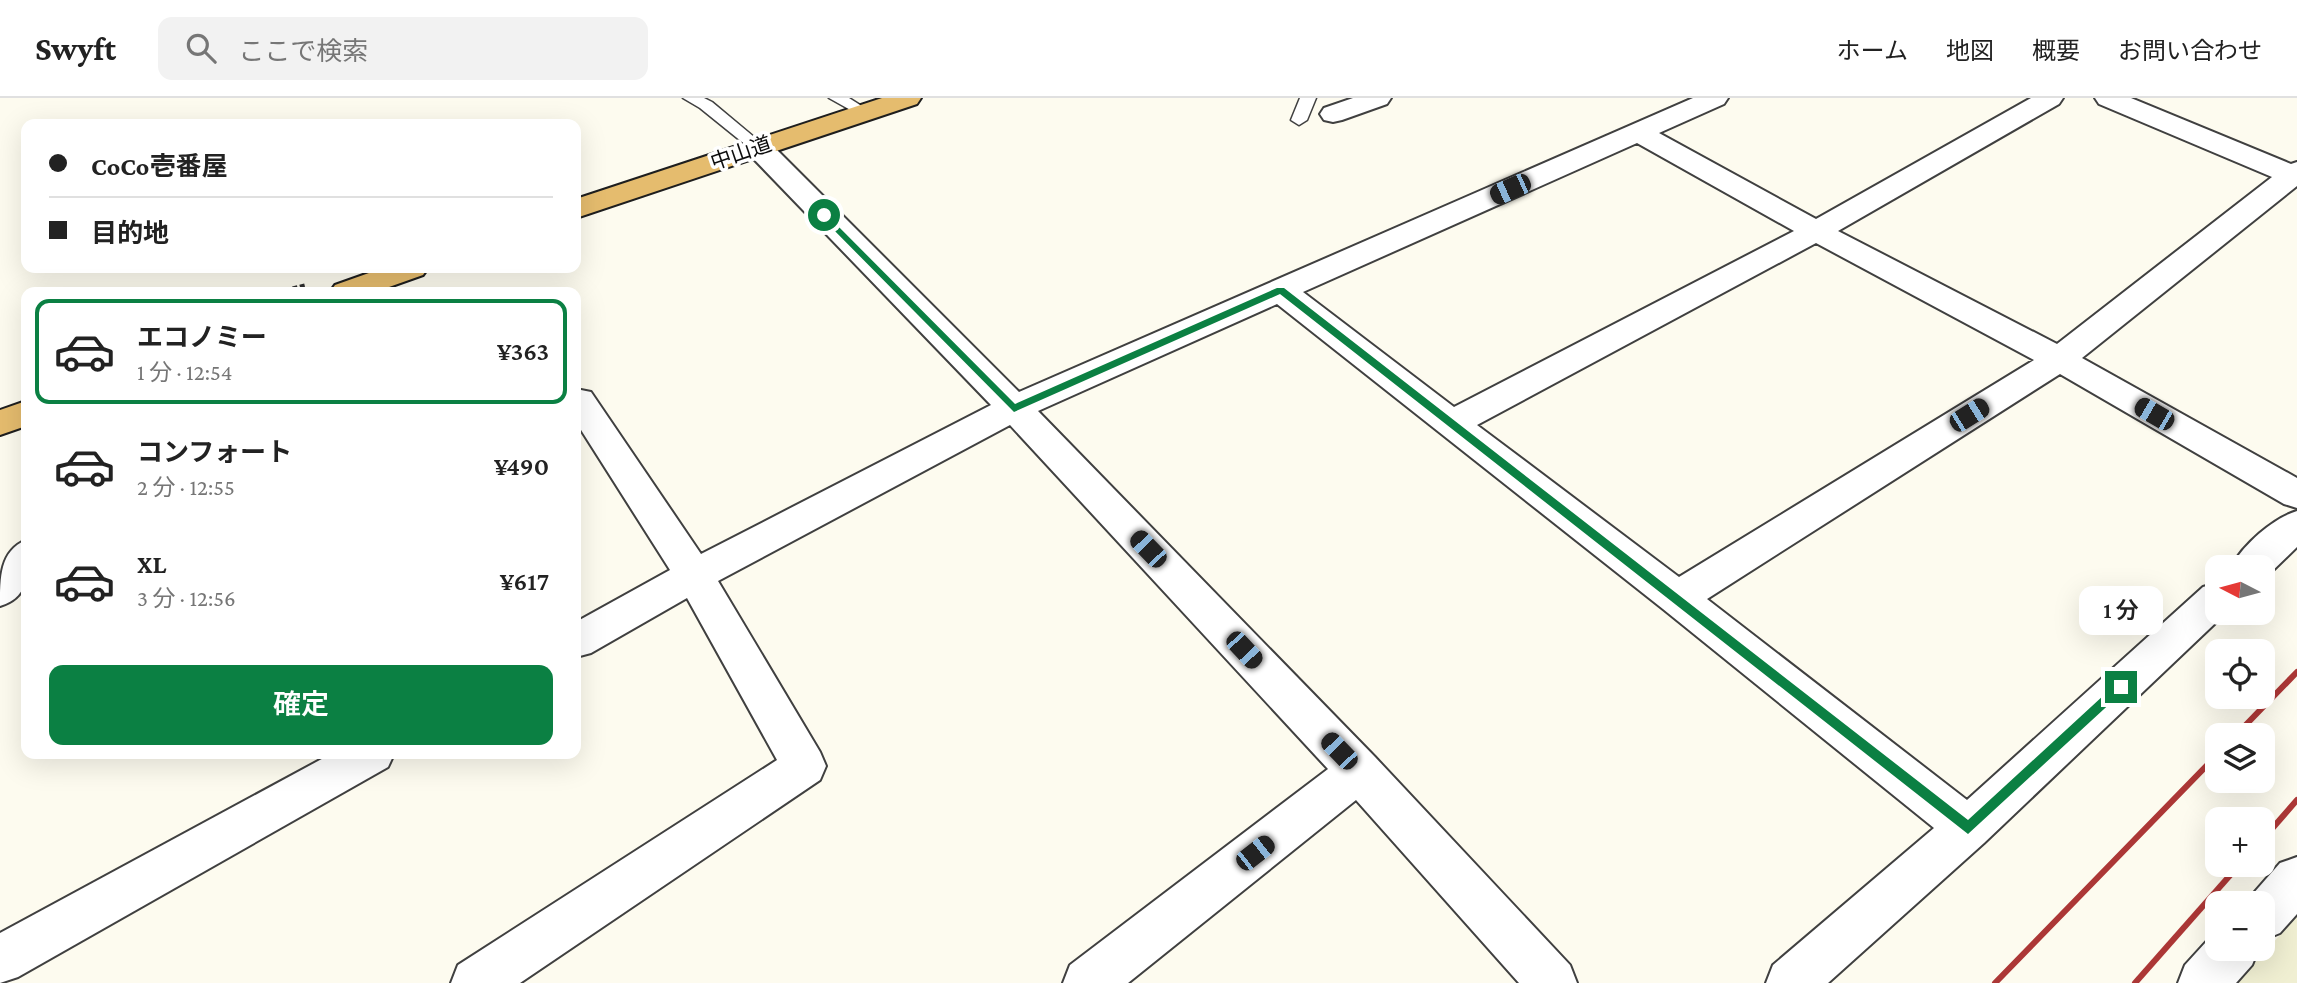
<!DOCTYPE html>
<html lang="ja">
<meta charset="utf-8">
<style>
body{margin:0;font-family:"Crimson Pro","Noto Sans JP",serif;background:#f2f2f2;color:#222;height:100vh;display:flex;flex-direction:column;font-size:26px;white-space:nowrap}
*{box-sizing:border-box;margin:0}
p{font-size:23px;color:#767676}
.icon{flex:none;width:38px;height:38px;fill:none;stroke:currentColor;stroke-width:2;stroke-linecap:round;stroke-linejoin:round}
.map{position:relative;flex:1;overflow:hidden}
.details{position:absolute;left:21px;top:189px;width:560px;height:472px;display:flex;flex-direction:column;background:#fff;border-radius:14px;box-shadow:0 7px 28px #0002}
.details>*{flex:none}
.guide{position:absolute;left:21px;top:21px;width:560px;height:154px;border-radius:14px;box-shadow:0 7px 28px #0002;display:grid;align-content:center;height:154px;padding:0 28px;background:#fff}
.needle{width:46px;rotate:276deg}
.controls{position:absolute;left:2205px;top:457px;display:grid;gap:14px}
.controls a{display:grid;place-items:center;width:70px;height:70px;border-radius:14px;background:#fff;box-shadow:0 7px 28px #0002;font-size:35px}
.end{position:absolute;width:32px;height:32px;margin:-16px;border:9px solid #0b8043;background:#fff;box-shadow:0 0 0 4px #fff}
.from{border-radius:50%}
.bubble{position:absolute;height:49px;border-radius:14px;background:#fff;box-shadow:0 7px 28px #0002;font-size:23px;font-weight:600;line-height:49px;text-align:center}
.car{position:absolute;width:21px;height:42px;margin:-21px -10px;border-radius:9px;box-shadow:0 0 5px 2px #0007;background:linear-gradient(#222 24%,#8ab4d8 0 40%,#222 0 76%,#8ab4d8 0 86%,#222 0)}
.guide b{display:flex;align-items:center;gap:24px;height:66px;font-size:26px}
.guide b+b{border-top:2px solid #e0e0e0}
.guide i{width:18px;height:18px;background:#222}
ul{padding:12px 0 0;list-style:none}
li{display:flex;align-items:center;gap:21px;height:105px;margin:0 14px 10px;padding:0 14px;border:4px solid transparent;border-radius:14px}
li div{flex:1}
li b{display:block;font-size:26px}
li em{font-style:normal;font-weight:600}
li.on{border-color:#0b8043}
li>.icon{width:63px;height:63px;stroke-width:1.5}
.primary-button{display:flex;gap:14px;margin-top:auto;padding:14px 28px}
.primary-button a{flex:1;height:80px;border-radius:14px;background:#0b8043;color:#fff;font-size:28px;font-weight:600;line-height:80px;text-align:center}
header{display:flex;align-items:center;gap:42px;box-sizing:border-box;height:98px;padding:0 35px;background:#fff;border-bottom:2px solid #e0e0e0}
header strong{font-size:33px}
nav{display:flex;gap:38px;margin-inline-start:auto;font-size:24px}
.search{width:490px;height:63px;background:#f2f2f2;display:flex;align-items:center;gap:18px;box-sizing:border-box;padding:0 24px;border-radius:14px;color:#767676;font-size:26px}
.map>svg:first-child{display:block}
</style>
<header>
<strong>Swyft</strong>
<div class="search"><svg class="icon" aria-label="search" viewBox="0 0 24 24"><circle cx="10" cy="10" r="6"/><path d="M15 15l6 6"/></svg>ここで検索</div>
<nav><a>ホーム</a><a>地図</a><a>概要</a><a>お問い合わせ</a></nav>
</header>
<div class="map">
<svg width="2297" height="885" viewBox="0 0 2297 885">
<rect width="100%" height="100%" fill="#fdfbef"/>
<path fill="#f0efd2" d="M2297,818V885H2237Z"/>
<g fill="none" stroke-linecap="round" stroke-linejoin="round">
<g stroke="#404040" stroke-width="3">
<g id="service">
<path d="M683,0H704L712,4L766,49L758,54L752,52L700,10Z"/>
<path d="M829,0H849L871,14L863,19Z"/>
<path d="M1300,0H1316L1307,22L1299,27L1291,22Z"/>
</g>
</g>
<g stroke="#404040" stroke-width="4">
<g id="minor">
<path d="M1353,0H1391L1387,6L1342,22L1333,24L1324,22L1320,16L1324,10Z"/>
<path d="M1693,0H1728L1724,6L1659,35L1816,121L2031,0H2063L2059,6L1838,133L2057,246L2272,79L2099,6L2095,0H2131L2291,66L2297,64V88L2082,260L2297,380V410L2284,406L2060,276L1707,501L1967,702L2203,489L2217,485V514H2227L1984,745L1828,885H1766L1773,867L1934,730L1663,511L1277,206L1038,313L1375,659L1570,867L1577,885H1519L1356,702L1128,885H1063L1070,867L1328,671L1010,327L718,483L820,654L826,668L820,682L520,885H451L458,867L777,662L687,500L591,555L576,559V524L670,472L576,324V291L591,294L701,456L991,307L748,55L744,49L748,43L758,41L768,43L1019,294ZM1637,45L1794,133L1454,309L1303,194ZM1816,145L2034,262L1679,479L1477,327Z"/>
<path d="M2297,413V449L2265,480H2263V469H2231C2243,447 2273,420 2297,413Z"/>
<path d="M26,442C27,471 33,498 0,508C0,479 0,453 26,442Z"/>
<path d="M331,656H394L388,669L18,879L0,885V835Z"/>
<path d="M2297,759V816L2280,835L2263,842V805H2245L2280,765Z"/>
<path d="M2216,833L2217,850H2259L2252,867L2236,885H2178L2185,867Z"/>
</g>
</g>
<g stroke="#1e1e1e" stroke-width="4">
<g id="trunk">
<path d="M882,0H921L917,6L576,120V101Z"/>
<path d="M383,170H428L423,177L375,194H330L335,187Z"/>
<path d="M26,303V328L0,337V312Z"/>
</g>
</g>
<path stroke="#2f2f2f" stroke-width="3.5" stroke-dasharray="5 2.5" stroke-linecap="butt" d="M278,194L305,187"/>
<use href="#service" fill="#fff" fill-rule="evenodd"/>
<use href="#minor" fill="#fff" fill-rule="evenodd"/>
<use href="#trunk" fill="#e5bc6e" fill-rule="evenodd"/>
<g stroke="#ac3736" stroke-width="6">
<path d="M2236,637L2297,574"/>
<path d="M2263,741L2297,702"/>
<path d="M1995,885L2217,657"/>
<path d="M2135,885L2240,766"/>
</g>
</g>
<path fill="#0b8043" d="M824,114L1015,306L1277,190H1284L1968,722L2117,585H2126L2128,589L1968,736L1280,196L1014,314L820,118L819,117Z"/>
<g text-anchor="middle" stroke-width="7" stroke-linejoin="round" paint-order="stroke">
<g font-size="21" fill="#0d0d0d" stroke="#fff">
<text transform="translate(741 55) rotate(-19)" y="7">中山道</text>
</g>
</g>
</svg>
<div class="controls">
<a><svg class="needle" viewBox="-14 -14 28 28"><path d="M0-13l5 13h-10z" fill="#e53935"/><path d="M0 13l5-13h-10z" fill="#767676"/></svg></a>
<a><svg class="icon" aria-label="locate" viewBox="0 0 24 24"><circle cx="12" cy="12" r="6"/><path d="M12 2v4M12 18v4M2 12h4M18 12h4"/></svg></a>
<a><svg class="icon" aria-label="layers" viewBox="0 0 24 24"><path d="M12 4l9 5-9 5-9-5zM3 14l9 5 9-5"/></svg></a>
<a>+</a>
<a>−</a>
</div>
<i class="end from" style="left:824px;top:117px"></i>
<i class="end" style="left:2121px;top:589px"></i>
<div class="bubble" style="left:2079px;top:488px;width:84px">1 分</div>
<i class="car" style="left:1510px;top:91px;rotate:246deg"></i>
<i class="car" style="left:2154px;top:316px;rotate:300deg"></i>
<i class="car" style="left:1969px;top:317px;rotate:58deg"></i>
<i class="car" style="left:1148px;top:451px;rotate:316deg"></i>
<i class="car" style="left:1244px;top:552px;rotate:137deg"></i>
<i class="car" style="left:1339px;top:653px;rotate:316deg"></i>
<i class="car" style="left:1255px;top:755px;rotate:52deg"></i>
<div class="guide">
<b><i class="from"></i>CoCo壱番屋</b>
<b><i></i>目的地</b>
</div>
<section class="details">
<ul>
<li class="on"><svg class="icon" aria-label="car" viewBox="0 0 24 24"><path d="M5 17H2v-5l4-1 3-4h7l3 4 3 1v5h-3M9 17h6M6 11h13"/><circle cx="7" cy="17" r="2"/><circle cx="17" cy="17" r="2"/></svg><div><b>エコノミー</b><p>1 分 · 12:54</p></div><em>¥363</em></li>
<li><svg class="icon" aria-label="car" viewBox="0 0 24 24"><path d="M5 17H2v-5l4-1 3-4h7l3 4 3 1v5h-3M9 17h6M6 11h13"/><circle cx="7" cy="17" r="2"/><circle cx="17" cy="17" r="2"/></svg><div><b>コンフォート</b><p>2 分 · 12:55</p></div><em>¥490</em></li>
<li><svg class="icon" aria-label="car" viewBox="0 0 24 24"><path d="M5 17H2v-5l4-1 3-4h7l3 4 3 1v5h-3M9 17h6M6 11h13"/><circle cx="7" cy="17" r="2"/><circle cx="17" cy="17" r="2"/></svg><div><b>XL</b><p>3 分 · 12:56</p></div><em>¥617</em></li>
</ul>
<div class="primary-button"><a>確定</a></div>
</section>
</div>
